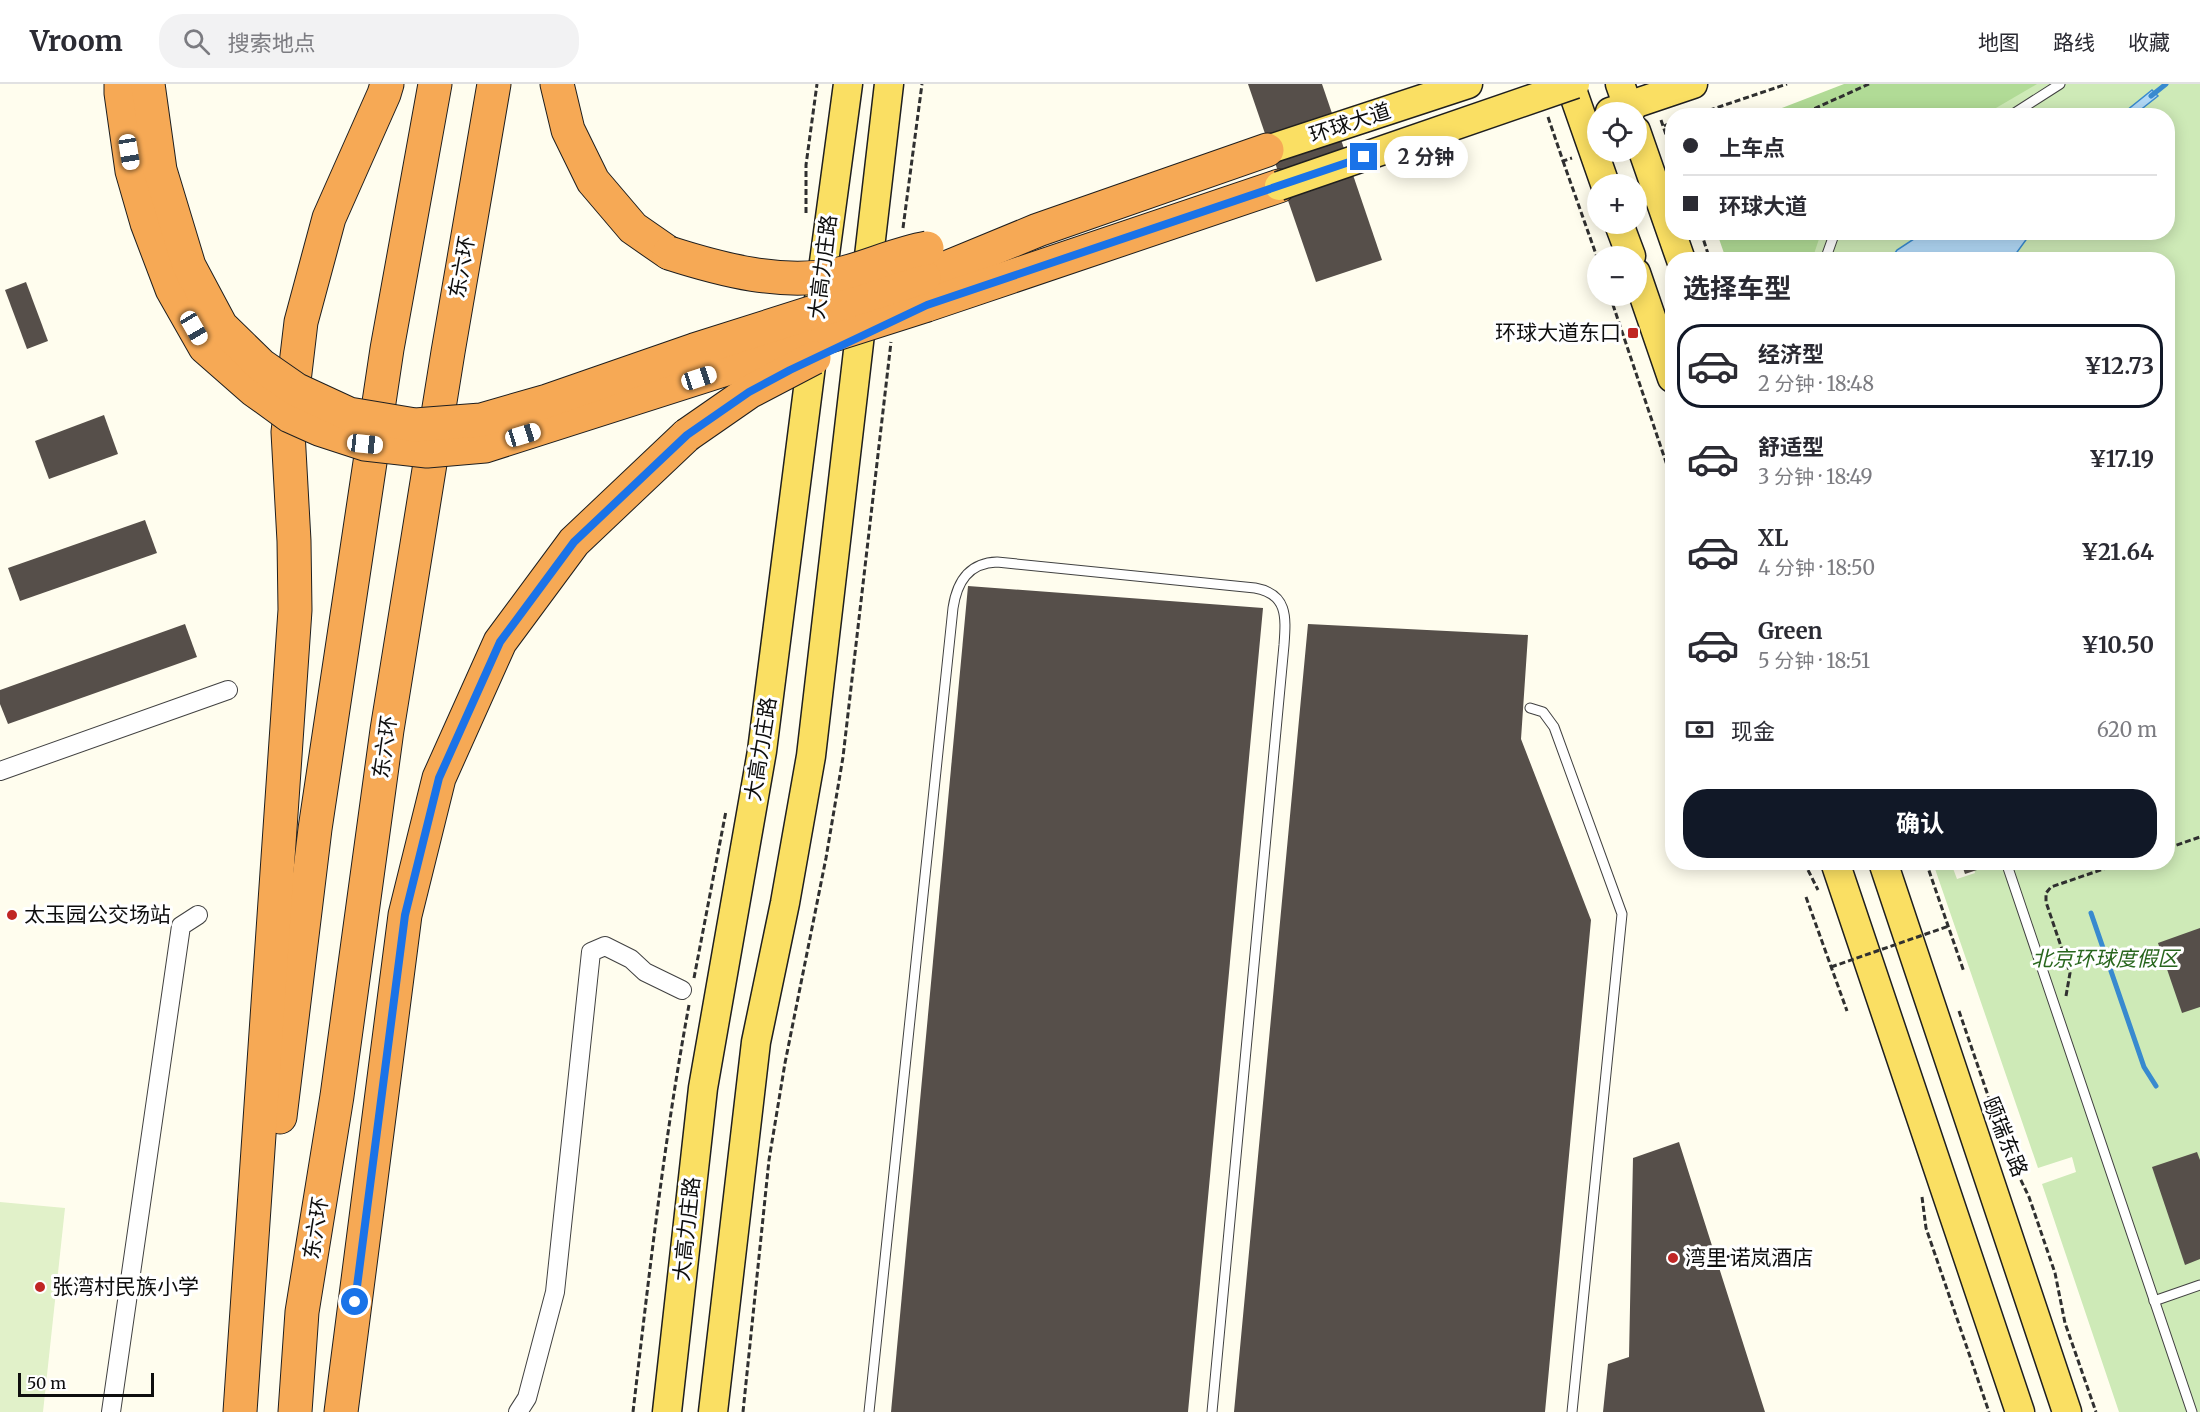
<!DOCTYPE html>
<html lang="zh">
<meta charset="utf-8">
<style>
body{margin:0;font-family:Merriweather,"Noto Sans SC",serif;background:#f2f2f3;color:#2b2b33;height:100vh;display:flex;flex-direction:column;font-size:22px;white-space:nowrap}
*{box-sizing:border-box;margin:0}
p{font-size:20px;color:#7c7c81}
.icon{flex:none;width:33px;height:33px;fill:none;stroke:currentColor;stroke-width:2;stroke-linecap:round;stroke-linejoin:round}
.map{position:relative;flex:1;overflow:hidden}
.sheet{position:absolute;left:1665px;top:168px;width:510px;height:618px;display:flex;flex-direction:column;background:#fff;border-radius:24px;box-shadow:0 3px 15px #0003}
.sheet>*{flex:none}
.top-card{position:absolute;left:1665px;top:24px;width:510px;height:132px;border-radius:24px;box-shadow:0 3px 15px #0003;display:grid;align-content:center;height:132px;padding:0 18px;background:#fff}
.buttons{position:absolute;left:1587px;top:18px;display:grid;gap:12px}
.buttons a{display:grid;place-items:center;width:60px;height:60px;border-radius:50%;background:#fff;box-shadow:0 3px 15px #0003;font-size:30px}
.scale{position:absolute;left:18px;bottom:15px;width:136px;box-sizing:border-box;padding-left:6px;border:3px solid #0e0e0e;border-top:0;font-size:16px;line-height:21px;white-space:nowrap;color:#0e0e0e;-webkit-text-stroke:4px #fff;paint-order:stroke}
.end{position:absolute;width:27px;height:27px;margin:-14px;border:8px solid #1a73e8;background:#fff;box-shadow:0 0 0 3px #fff}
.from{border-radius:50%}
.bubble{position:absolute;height:42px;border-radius:21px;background:#fff;box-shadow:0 3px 15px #0003;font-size:20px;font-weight:700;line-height:42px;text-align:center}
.car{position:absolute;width:18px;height:36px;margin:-18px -9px;border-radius:8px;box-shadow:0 0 4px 2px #0007;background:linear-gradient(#fff 24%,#345 0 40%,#fff 0 76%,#345 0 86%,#fff 0)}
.top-card b{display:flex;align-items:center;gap:21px;height:57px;font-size:22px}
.top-card b+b{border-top:2px solid #e1e1e2}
.top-card i{width:15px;height:15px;background:#2b2b33}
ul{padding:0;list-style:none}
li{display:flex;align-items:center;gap:18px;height:84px;margin:0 12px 9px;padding:0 6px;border:3px solid transparent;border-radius:24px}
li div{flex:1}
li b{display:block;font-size:22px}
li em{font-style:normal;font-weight:700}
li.active{border-color:#111827}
li>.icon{width:54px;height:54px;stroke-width:1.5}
h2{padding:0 18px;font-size:27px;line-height:72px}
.pay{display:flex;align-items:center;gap:15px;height:66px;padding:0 18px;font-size:22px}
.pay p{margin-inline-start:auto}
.action{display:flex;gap:12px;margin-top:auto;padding:12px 18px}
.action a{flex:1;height:69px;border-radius:24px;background:#111827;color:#fff;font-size:24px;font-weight:700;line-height:69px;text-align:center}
header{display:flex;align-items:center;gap:36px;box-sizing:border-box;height:84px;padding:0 30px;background:#fff;border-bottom:2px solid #e1e1e2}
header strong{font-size:28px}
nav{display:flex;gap:33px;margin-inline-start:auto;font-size:21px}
.search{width:420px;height:54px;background:#f2f2f3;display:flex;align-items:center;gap:15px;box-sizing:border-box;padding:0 21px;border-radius:24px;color:#7c7c81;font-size:22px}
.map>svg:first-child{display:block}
</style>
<header>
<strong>Vroom</strong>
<div class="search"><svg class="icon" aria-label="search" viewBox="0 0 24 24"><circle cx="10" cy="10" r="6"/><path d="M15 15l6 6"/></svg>搜索地点</div>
<nav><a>地图</a><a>路线</a><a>收藏</a></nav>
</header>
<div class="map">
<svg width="2200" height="1328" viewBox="0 0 2200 1328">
<rect width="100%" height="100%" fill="#fffdee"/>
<path fill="#ceeab7" d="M2025,0H2200V1328H2119L2042,1100L2076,1088L2072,1073L2038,1084L1933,779H1951L1957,795L1975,789L1972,779L2168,778V176H1768L1807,149L2168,148V32L1969,31Z"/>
<g fill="#b1db96">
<path d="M1844,0H2037L1984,31H1764Z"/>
<path d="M1717,149V148L1821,149L1812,176L1726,175Z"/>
</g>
<path fill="#e1f1c9" d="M0,1118L65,1124L43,1328H0Z"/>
<g fill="#b2d9f7" stroke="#388acf" stroke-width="1.5">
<path d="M2152,6L2158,12L2134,31H2121Z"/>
<path d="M1923,149V148L2031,149L2012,175H1891L1897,166Z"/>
</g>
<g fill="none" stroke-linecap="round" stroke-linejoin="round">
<g stroke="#388acf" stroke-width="5">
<path d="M2151,12L2166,0"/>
<path d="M2091,829L2144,983L2156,1002"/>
</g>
</g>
<g fill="#564f4a">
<path d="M1248,0H1322L1382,176L1316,198Z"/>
<path d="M26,198L48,257L27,265L5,206Z"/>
<path d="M104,331L118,370L49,395L35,357Z"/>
<path d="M145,436L157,469L20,517L8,484Z"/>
<path d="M968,502L1263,524L1188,1328H891Z"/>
<path d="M185,540L197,573L8,640L0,620V606Z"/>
<path d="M1308,540L1528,551L1521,655L1591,836L1545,1328H1234Z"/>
<path d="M1961,778H1991L1992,781L1965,790Z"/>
<path d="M2200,844V923L2182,929L2158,859Z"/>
<path d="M1679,1058L1765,1328H1603L1608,1280L1629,1273L1633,1074Z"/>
<path d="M2197,1068L2200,1076V1175L2185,1181L2152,1083Z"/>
</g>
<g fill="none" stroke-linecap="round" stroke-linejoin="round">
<g stroke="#414141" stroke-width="11">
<g id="service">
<path d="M2010,32L2060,0"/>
<path d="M1825,176L1835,148"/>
<path d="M1530,624L1543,628L1554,643L1622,830L1572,1328"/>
<path d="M2006,778L2192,1328"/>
<path d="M2154,1217L2200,1201"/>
<path d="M869,1328L953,524C957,498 968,479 997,478L1255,504C1288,510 1286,533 1284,561L1212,1328"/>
</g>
</g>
<g stroke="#414141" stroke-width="20">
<g id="minor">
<path d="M0,687L228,606"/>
<path d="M111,1328L181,842L198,831"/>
<path d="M518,1328L527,1314L555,1208L591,868L605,862L631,875L645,888L682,906"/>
</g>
</g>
<g stroke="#1f1f1f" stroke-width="31">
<g id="primary">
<path d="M1570,0L1605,100"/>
<path d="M1620,0L1630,28"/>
<path d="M1610,28L1693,0"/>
<path d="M1636,47L1681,176"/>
<path d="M1267,66L1468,0"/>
<path d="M1619,140L1631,172"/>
<path d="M1636,189L1672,294"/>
<path d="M819,215L848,0"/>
<path d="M1835,778L2020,1328"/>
<path d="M1883,778L2067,1328"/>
<path d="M667,1328L703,1004L762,667L814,258"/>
<path d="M713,1328L756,958L785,819L811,672L889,0"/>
</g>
</g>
<g stroke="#1f1f1f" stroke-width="35">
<g id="motorway">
<path d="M557,0L568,46L593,97L633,144L669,169"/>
<path d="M924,193L1038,146L1267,66"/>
<path d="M927,221L1279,102"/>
<path d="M280,1033L315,745L387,265L435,0"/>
<path d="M240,1328L295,526L294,457L288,348L301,238L329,134L384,10L387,0"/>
<path d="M295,1328L302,1228L337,1012L387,646L448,268L494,0"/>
<path d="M341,1328L405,831L439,694L500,558L574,458L687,351"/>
</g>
</g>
<g stroke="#303030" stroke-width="3" stroke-dasharray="6 3" stroke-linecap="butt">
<path d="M1692,32L1787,0"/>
<path d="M1753,32L1756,27"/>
<path d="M1798,32L1869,0"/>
<path d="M1548,33L1563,77L1572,74"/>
<path d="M1661,36L1672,68"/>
<path d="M1664,42L1672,38"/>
<path d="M1563,77L1598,176"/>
<path d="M806,129V81L817,0"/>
<path d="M903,144L922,0"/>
<path d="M1701,148L1710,176"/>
<path d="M1610,212L1672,396"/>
<path d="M2168,764L2200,753"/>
<path d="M1804,778L1818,806"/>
<path d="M1926,778L1964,888"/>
<path d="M1806,813L1847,927"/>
<path d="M694,894L726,727"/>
<path d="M2066,912L2070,889L2046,818V809L2051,803L2124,778"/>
<path d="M1959,927L2007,1067L2029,1113L2055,1189L2065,1239L2096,1328"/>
<path d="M1922,1113L1926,1144L1989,1328"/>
<path d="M633,1328C649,1192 664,1056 689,921"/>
<path d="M743,1328L769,1076L785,979L826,774L843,673L891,258"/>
</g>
<use href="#service" stroke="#fff" stroke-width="9"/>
<use href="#minor" stroke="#fff" stroke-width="18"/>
<use href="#primary" stroke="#fadf63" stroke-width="28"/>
<use href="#motorway" stroke="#f6a955" stroke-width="33"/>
<g stroke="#1f1f1f" stroke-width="31" stroke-linecap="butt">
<path id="primary-bridge" d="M1279,102L1575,0"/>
</g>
<g stroke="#1f1f1f" stroke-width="35" stroke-linecap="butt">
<g id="motorway-bridge">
<path d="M121,0V9L132,87L147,139L172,205L205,263L254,306L290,332L319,345L365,360L427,367L485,362L927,221"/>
<path d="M148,0L160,86L189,182L221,242L261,281L297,306L349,330L415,341L481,336L547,317L694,266L924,193"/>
<path d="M669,169C722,186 783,202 839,190C869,183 897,169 927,164"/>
<path d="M687,351L749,308L814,274"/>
</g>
</g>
<path stroke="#303030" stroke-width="3" stroke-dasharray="6 3" stroke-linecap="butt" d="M1831,883L1949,842"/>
<use href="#primary-bridge" stroke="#fadf63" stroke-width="28"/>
<use href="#motorway-bridge" stroke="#f6a955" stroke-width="33"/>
</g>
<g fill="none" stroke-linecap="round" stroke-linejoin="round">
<path stroke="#1a73e8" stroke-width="8" d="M355,1218L405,831L439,694L500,558L574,458L687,351L749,308L790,286L927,221L1364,73"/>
</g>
<g fill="#c02624" stroke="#fff" stroke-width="2">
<rect x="1627" y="243" width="12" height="12" rx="3"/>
<circle cx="12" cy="831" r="6"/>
<circle cx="1673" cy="1174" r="6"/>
<circle cx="40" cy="1203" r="6"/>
</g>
<g text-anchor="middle" stroke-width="6" stroke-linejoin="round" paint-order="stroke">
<g font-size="21" fill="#0e0e0e" stroke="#fff">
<text transform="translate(1350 39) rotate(-18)" y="7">环球大道</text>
<text transform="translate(462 183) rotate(-80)" y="7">东六环</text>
<text transform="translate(823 183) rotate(-83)" y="7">大高力庄路</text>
<text transform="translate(385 663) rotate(-82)" y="7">东六环</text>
<text transform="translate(761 665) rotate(-81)" y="7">大高力庄路</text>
<text transform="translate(2005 1053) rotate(68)" y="7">颐瑞东路</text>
<text transform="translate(316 1144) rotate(-81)" y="7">东六环</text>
<text transform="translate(687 1145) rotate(-84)" y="7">大高力庄路</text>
</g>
<g font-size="21" fill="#0e0e0e" stroke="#fff" text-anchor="start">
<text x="1621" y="256" text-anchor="end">环球大道东口</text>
<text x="24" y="838">太玉园公交场站</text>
<text x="1685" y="1181">湾里·诺岚酒店</text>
<text x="52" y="1210">张湾村民族小学</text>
</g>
<g font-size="21" font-style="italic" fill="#28661d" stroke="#fff">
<text x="2105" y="882">北京环球度假区</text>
</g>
</g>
</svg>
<div class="buttons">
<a><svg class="icon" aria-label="locate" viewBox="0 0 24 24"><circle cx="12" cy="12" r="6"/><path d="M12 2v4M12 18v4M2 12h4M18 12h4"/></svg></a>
<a>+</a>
<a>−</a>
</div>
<div class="scale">50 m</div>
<i class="end from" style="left:355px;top:1218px"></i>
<i class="end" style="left:1364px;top:73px"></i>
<div class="bubble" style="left:1384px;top:52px;width:84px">2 分钟</div>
<i class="car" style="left:129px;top:68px;rotate:171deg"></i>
<i class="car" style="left:194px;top:244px;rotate:150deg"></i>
<i class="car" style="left:699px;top:294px;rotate:72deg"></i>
<i class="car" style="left:523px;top:351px;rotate:73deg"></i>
<i class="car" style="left:365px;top:360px;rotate:96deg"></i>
<div class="top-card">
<b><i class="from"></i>上车点</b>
<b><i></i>环球大道</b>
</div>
<section class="sheet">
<h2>选择车型</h2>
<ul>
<li class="active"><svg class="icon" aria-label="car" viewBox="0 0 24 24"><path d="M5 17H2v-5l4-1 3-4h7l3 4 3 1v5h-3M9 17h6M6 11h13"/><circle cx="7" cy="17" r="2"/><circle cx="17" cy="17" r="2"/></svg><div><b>经济型</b><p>2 分钟 · 18:48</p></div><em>¥12.73</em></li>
<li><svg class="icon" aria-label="car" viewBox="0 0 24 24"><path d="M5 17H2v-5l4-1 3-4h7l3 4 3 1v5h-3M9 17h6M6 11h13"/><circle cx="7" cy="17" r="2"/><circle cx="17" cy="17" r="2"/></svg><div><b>舒适型</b><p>3 分钟 · 18:49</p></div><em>¥17.19</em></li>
<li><svg class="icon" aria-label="car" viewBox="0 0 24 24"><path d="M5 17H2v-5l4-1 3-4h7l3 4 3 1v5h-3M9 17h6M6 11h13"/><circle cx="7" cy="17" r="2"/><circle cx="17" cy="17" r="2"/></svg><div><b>XL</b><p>4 分钟 · 18:50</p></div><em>¥21.64</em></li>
<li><svg class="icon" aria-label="car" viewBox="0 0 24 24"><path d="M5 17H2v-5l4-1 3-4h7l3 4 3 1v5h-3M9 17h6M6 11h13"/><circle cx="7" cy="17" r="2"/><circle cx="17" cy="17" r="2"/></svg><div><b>Green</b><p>5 分钟 · 18:51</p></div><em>¥10.50</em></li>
</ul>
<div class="pay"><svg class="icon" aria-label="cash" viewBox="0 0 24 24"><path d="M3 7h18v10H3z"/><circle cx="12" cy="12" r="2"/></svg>现金<p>620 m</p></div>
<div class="action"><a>确认</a></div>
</section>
</div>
